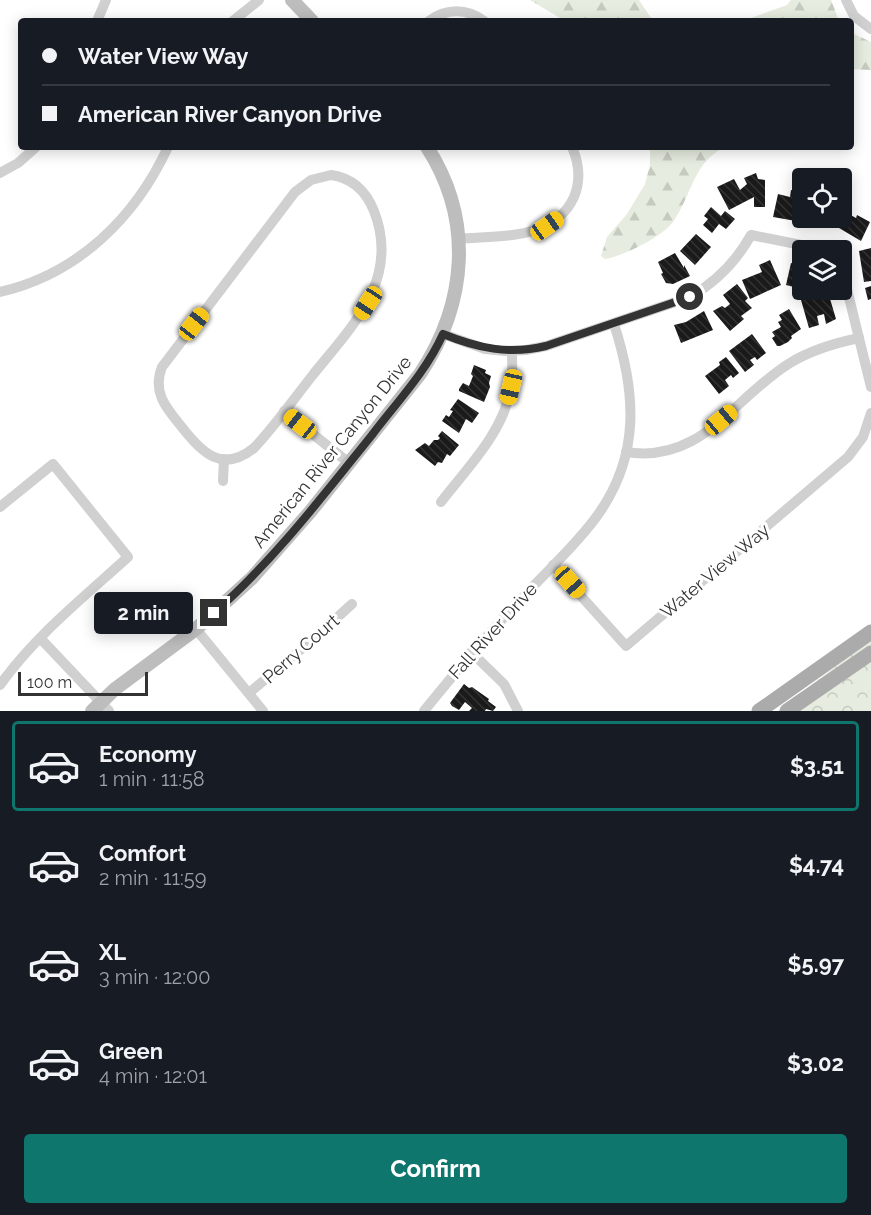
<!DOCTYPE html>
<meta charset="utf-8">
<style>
body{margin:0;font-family:Raleway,sans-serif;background:#20242c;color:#f1f3f6;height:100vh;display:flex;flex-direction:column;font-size:22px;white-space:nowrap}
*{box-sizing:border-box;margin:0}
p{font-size:20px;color:#9ea1a6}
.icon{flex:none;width:33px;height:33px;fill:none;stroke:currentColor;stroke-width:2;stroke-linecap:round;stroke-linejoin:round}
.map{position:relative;height:711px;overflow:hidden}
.sheet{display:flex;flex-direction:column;background:#171b24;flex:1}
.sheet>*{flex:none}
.hud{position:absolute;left:18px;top:18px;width:836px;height:132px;border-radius:6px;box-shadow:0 3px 15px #0003;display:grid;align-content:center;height:132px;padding:0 24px;background:#171b24}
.fabs{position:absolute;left:792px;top:168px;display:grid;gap:12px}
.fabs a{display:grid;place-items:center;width:60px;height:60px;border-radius:6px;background:#171b24;box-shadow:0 3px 15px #0003;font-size:30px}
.scale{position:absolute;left:18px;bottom:15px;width:130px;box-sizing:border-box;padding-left:6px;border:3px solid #333;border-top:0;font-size:16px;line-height:21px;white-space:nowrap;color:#333;-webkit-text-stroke:4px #fff;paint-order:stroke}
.end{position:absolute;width:27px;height:27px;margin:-14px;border:8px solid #333;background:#fff;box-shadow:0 0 0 3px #fff}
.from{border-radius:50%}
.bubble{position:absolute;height:42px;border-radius:6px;background:#171b24;box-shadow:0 3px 15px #0003;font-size:20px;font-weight:700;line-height:42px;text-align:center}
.car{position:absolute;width:18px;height:36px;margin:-18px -9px;border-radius:8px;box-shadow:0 0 4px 2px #0007;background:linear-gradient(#f5c518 24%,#345 0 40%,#f5c518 0 76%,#345 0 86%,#f5c518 0)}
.hud b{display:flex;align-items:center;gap:21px;height:57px;font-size:22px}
.hud b+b{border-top:2px solid #363941}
.hud i{width:15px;height:15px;background:#f1f3f6}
ul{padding:10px 0 0;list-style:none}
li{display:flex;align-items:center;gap:18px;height:90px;margin:0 12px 9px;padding:0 12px;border:3px solid transparent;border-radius:6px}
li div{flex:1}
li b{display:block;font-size:22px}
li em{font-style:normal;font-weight:700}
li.current{border-color:#0f766e}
li>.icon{width:54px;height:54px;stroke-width:1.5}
.action{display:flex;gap:12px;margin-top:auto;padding:12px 24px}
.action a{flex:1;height:69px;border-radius:6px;background:#0f766e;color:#fff;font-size:24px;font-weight:700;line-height:69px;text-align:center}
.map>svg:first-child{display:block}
</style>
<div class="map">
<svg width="871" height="711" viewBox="0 0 871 711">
<defs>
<pattern id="forest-firs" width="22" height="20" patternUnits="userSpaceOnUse" patternTransform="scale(1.5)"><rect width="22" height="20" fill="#e6ecdf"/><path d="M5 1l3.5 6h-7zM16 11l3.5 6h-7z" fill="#c6cbc0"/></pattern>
<pattern id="park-crowns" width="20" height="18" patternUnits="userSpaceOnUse" patternTransform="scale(1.5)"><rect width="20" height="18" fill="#e6ecdf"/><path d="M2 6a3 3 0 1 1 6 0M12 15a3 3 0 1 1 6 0" fill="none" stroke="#c6cbc0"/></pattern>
<pattern id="building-back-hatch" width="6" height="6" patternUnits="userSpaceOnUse" patternTransform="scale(1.5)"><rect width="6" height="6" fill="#1a1a1a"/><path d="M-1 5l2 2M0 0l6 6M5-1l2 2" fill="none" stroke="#333"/></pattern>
</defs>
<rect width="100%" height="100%" fill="#fff"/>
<g fill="url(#forest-firs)">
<path d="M530,0H639L653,21H565Z"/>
<path d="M791,0H831L839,21H743L787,5Z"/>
<path d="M850,32L871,42V70L851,69Z"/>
<path d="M650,147H725C693,162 692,195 673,222C662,237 623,256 605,259L601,256L607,237L627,214L645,184L650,165Z"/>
</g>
<path fill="url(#park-crowns)" d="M871,639V711H778Z"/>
<g fill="url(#building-back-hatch)">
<path d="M756,173L758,179L765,180V207H754V197L729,210L717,187L734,179L740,190L747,184L744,178Z"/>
<path d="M791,190L802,192V203L800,202L796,221L773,217L778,194L790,197Z"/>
<path d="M711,207L721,216L725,211L735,219L726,229L719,224L712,233L703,225L708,219L704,216Z"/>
<path d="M847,213L856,218L857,215L870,222L861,241L839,228Z"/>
<rect x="804" y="218" width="12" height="9"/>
<path d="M696,234L711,247L695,265L680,251Z"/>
<path d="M871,248V281L864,282L859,251Z"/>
<path d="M675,253L684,268V265L690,276L673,284L666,283L661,274L663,273L658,262Z"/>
<path d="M770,260L781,285L750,299L742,280L762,272L759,265Z"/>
<path d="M791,263L802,266V289L786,285Z"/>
<path d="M737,284L748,298L745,301L752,308L741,316L744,319L730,331L713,311L722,306L725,308L730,304L723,295Z"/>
<path d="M871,286V299L868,300L865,288Z"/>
<path d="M828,292L836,319L826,324L824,314L817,316L819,325L809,328L801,300Z"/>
<path d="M789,309L801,329L791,336L792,338L788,342L780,346H777L772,338L775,336L772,332L781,327L778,322L782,320L779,315Z"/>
<path d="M704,311L713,330L681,343L674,325L686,322Z"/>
<path d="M752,334L766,353L757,360L755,357L750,360L754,365L745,372L729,351Z"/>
<path d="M726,357L739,373L733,378L731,375L725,380L729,386L719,394L705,376L720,365L719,362Z"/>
<path d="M474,365L486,370L485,373L491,376L489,383L490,387L484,402L459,391V389L463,383L469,386L473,376L471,374Z"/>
<path d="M458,399L479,413L472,423L466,419L459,433L442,421L446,415L449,417L453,411L450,410Z"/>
<path d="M442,431L459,445L450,456L447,454L442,463L438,462L435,466L415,450L425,443L429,446L434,440H438L440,438L438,436Z"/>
<path d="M464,684L469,688L472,687L489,699L488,701L496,707L493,711L486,709L485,711H469L472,708L465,702L459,710L452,706L450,703Z"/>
</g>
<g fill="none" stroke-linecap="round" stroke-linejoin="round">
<g stroke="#d0d0d0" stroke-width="10">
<path d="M846,0L854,16L871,29"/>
<path d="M97,21L106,0"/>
<path d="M233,21L259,0"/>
<path d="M429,21C446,8 467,8 484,21"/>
<path d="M0,173L18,163L36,147"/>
<path d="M331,175C353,178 366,191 374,211C401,280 351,327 312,376C293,400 275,426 254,448C222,474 201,452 181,426C166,408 152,392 162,367L295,192L311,180Z"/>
<path d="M458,239C499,235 554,241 574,197C581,180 579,163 572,147"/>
<path d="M842,269L871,387"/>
<path d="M0,292C78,274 135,218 168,147"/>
<path d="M443,334L485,349L505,351L526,350L546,346L690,297C716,282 736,262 751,235L826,250"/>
<path d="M284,411L349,463"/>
<path d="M626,452C702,464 733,398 790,363C811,350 835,343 859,338"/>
<path d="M223,481L224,459"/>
<path d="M441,502C468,467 503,433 511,388C513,376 512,363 512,351"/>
<path d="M0,507L53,464L128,557C84,597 35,636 0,685"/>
<path d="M553,565L626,646L848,457L863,437L871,413"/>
<path d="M196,629L263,711"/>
<path d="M41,639L109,711"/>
<path d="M471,652L504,684L518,711"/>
<path d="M249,693L311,641L352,604"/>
<path d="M424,711C457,670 490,631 526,594C550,568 577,544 597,516C641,455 636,392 614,324"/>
</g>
<g stroke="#bdbdbd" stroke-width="14">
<path d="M292,0L312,21"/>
<path d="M92,711L115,689L196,629L252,578L310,512L420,374C467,303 474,220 427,147"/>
</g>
<g stroke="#ababab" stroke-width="15">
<path d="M759,711L871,632"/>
<path d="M787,711L871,653"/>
</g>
</g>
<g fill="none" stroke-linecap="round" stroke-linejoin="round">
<path stroke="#333" stroke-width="8" d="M214,613C274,560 322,497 372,435C397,402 426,372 443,334C477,348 509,355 546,346L690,297"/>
</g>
<g text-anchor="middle" stroke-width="6" stroke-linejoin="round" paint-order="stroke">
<g font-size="18" fill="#333" stroke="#fff">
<text transform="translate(332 452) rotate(-51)" y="6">American River Canyon Drive</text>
<text transform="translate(715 571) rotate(-40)" y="6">Water View Way</text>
<text transform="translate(493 631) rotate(-48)" y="6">Fall River Drive</text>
<text transform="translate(301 649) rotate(-41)" y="6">Perry Court</text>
</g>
</g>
</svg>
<div class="fabs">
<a><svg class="icon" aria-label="locate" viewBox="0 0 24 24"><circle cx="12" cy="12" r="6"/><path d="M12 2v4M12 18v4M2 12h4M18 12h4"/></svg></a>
<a><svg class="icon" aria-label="layers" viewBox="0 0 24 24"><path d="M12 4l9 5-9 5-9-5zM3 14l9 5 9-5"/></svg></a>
</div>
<div class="scale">100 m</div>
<i class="end from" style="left:690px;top:297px"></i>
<i class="end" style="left:214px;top:613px"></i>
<div class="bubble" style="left:94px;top:592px;width:99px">2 min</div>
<i class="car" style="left:547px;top:226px;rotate:55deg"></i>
<i class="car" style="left:368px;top:303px;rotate:213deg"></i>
<i class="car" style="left:194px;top:324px;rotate:38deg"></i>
<i class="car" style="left:511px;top:387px;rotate:193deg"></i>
<i class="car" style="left:721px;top:420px;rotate:50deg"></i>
<i class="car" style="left:300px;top:424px;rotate:308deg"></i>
<i class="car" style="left:570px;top:582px;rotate:138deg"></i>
<div class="hud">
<b><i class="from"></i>Water View Way</b>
<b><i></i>American River Canyon Drive</b>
</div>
</div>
<section class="sheet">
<ul>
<li class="current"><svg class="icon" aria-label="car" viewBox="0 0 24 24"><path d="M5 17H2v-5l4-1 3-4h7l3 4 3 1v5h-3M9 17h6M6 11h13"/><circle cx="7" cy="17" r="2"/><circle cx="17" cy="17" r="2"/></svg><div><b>Economy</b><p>1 min · 11:58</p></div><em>$3.51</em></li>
<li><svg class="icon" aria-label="car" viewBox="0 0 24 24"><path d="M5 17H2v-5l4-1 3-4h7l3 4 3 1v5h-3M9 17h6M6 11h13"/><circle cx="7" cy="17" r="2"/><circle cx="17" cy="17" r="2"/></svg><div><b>Comfort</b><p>2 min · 11:59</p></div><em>$4.74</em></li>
<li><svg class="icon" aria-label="car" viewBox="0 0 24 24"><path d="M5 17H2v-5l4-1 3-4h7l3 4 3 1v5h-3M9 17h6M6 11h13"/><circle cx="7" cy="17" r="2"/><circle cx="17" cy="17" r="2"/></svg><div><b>XL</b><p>3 min · 12:00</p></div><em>$5.97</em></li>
<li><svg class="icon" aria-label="car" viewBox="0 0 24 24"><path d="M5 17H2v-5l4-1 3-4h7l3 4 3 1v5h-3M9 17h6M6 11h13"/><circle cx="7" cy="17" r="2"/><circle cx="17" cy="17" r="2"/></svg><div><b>Green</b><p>4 min · 12:01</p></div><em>$3.02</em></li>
</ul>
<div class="action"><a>Confirm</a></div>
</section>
